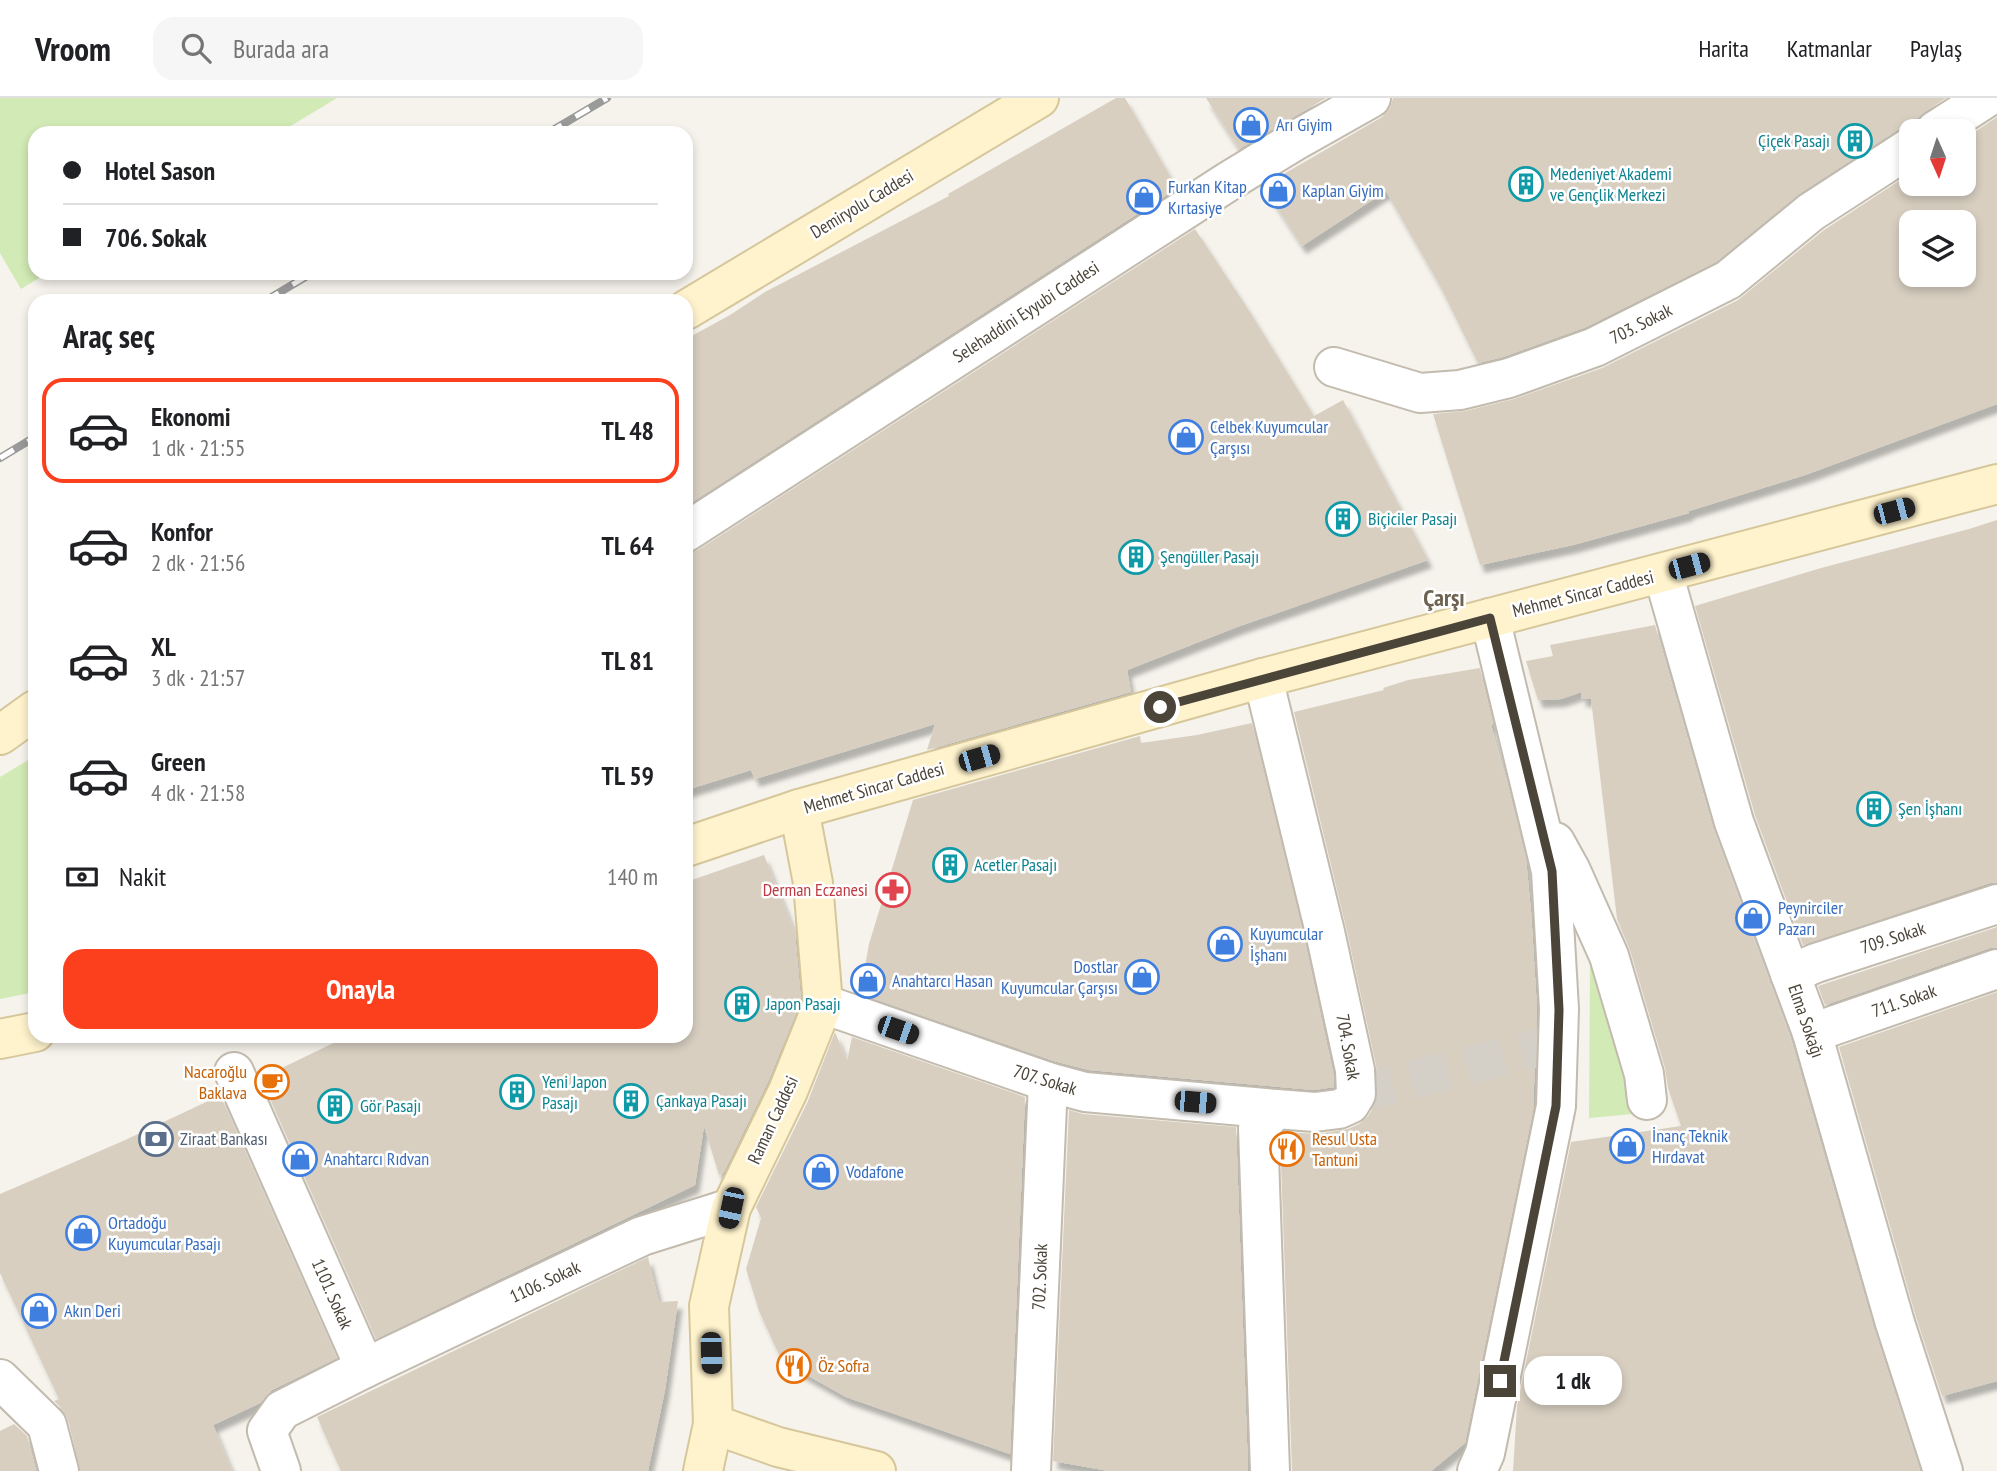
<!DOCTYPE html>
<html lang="tr">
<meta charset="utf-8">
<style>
body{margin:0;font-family:"PT Sans Narrow",sans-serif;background:#f6f6f6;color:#202124;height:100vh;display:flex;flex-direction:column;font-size:26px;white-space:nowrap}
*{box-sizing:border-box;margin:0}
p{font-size:23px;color:#757577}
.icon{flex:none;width:38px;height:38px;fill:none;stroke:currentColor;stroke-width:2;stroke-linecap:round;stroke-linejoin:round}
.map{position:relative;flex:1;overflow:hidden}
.sheet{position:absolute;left:28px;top:196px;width:665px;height:749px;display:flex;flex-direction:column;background:#fff;border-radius:21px;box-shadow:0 4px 10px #0003}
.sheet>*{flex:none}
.hud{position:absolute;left:28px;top:28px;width:665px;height:154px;border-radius:21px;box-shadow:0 4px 10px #0003;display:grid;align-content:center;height:154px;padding:0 35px;background:#fff}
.needle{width:46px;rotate:177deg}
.controls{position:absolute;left:1899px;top:21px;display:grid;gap:14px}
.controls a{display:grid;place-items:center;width:77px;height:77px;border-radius:14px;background:#fff;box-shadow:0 4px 10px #0003;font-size:35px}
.end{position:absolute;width:32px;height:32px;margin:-16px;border:9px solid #4b4439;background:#fff;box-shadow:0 0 0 4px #fff}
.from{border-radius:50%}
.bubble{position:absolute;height:49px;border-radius:21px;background:#fff;box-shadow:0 4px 10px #0003;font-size:23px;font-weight:700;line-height:49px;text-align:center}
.car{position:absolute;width:21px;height:42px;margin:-21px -10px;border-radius:9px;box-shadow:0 0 5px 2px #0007;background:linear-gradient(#222 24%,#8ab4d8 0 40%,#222 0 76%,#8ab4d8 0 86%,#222 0)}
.hud b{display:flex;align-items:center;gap:24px;height:66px;font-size:26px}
.hud b+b{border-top:2px solid #e0e0e0}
.hud i{width:18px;height:18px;background:#202124}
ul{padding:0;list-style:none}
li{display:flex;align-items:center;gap:21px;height:105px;margin:0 14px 10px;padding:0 21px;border:4px solid transparent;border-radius:21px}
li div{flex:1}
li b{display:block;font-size:26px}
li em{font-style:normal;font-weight:700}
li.active{border-color:#fc3f1d}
li>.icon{width:63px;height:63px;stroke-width:1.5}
h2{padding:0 35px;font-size:32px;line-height:84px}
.pay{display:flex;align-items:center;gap:18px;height:77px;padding:0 35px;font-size:26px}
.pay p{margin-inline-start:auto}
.primary-button{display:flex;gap:14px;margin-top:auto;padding:14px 35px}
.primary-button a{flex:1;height:80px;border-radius:21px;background:#fc3f1d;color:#fff;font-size:28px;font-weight:700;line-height:80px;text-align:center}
header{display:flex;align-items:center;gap:42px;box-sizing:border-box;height:98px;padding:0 35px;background:#fff;border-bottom:2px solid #e0e0e0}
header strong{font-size:33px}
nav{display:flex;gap:38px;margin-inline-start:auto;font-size:24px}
.search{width:490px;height:63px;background:#f6f6f6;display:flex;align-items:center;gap:18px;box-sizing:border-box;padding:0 24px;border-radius:21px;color:#757577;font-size:26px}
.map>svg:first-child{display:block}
</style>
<header>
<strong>Vroom</strong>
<div class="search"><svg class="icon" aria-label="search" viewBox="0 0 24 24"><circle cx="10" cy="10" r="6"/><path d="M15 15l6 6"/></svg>Burada ara</div>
<nav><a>Harita</a><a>Katmanlar</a><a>Paylaş</a></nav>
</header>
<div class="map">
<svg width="1997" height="1373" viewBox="0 0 1997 1373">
<defs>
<filter id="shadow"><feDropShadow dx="4.5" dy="8" stdDeviation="2" flood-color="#0004"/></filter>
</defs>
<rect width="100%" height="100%" fill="#f6f3ec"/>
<g fill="#d2eab5">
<path d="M0,0H337L279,35H35V175H47L21,191L0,155Z"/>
<path d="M35,658V894L0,901V679Z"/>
<path d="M1590,864H1598L1633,1016L1589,1020Z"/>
</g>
<g fill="#d8cfc1" fill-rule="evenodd" filter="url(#shadow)">
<path d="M1116,0H1125L1174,85L1168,89L1171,94L686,408V241L730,217L765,194L949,98L948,96Z"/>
<path d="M1206,0H1326L1239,51Z"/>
<path d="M1393,0H1946L1923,15L1916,22L1914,28L1909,27L1899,31L1799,96L1716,164L1586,229L1503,259L1478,265L1439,186L1386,93L1302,148L1263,88L1382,19L1390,10Z"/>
<path d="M1997,19V306L1805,377L1689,413V415L1573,447L1480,467L1433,316L1465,313L1514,301L1602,270L1738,202L1824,132L1911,75V86H1964V41ZM1911,124H1964V177H1911Z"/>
<path d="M1195,131L1250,214L1314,318L1343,302L1428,462L1237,529L1127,572L1131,594L927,652L935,626L755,681L751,672L686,692V456L698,452Z"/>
<path d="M1997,422V785H1990L1803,847L1755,717L1695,508L1821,470L1969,431Z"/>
<path d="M1655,527L1713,730L1791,942L1874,1231L1920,1373H1513L1517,1308L1571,1044L1681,1028L1668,990L1665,970L1630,852L1617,821L1591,601H1582L1581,594L1561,601L1538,602L1526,563L1553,558L1550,547Z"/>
<path d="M1480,570L1493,626L1491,627L1507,684L1526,761L1531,814L1537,911L1533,1013L1465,1345L1431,1373H1292L1280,1038L1285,1034L1317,1036L1348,1031L1359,1026L1368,1018L1375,1007L1378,995L1376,967L1346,829L1294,614L1384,592L1383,590L1408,582Z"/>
<path d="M1252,625L1304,839L1333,975L1334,989L1314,992L1089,972L1054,963L860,896L869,846L913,702L1140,638L1141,645L1197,637Z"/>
<path d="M764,757L795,835L801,903L768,984L724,1074L719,1077L704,1028L695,1087L376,1241L261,980L348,938H686V784Z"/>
<path d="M1997,829V850H1990L1825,907L1818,888Z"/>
<path d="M1997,894V1283L1942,1298L1916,1219L1839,949Z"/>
<path d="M835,934L847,963L852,939L1025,999L1010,1356L846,1299L782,1263L759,1213L746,1171L761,1120L756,1109L808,1003Z"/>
<path d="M219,998L221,999L337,1260L272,1292L260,1305L213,1327L232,1373H80L68,1321L62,1311L54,1303L59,1301L0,1175V1096L123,1043Z"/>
<path d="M1069,1012L1083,1016L1236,1029L1248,1373H1109L1053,1363Z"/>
<path d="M648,1159L659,1204L678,1203L665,1292L648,1373H341L317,1319Z"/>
<path d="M14,1326L27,1338L36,1373H0V1333Z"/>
</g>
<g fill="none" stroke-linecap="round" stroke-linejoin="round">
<path stroke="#d4d0c8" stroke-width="38" stroke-dasharray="38 19" stroke-linecap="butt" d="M1356,996L1558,945"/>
<g stroke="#c2bbae" stroke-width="42">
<g id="street">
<path d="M1935,33L1986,0"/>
<path d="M1334,269L1420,295L1460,292L1509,280L1595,249L1728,182L1811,114L1911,49"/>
<path d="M686,434L1229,83L1293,44L1371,0"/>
<path d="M1663,475L1734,724L1812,935L1895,1225L1943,1373"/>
<path d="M1263,580L1325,834L1355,972L1356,996L1350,1006L1339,1011L1315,1014L1276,1011L1258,1030L1270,1373"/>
<path d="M1555,744L1571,773L1609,858L1644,976L1647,1002"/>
<path d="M1790,876L1816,865L1997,806"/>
<path d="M823,906L1048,984L1085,994L1276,1011"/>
<path d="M1812,935L1997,871"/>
<path d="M234,974L365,1270L282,1312L267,1333L281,1373"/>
<path d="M365,1270L642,1138L731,1110"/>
<path d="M0,1281L47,1327L59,1373"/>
<path d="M1031,1373L1048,984"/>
<path d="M1477,1373L1485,1355L1556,1008L1559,911L1551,773L1490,520"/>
</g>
</g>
<g stroke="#d6c79b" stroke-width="42">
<g id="secondary">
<path d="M686,212L1039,0"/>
<path d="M0,637L35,612"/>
<path d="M686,749L799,711L1263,580L1997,386"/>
<path d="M0,941L35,934"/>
<path d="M713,1326L778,1349L876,1373"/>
<path d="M703,1373L713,1326L709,1208L731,1110L788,993L823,906L813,785L799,711"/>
</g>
</g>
<use href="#street" stroke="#fff" stroke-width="38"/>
<use href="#secondary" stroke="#fff3cd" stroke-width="38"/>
<g stroke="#9a9a9a" stroke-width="8">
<g id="rail">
<path d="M548,35L607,0"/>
<path d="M265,203L312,175"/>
<path d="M0,360L35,339"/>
</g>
</g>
<use href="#rail" stroke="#fff" stroke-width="5" stroke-dasharray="16" stroke-linecap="butt"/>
</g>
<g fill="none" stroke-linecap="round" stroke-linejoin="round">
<path stroke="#4b4439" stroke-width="9" d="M1160,609L1490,520L1552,773L1559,912L1556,1008L1500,1283"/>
</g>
<defs>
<g id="shop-ring" transform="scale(1.75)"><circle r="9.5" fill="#fff" stroke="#3f7fe0" stroke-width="1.5"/><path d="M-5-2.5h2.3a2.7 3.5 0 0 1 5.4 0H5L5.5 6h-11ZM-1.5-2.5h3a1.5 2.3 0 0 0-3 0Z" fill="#3f7fe0"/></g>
<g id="building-ring" transform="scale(1.75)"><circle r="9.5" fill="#fff" stroke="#0f9aa8" stroke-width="1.5"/><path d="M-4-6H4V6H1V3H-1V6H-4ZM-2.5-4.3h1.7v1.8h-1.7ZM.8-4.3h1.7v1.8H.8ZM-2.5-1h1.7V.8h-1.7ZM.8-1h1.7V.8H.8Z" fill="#0f9aa8"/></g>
<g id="pharmacy-ring" transform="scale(1.75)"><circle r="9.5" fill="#fff" stroke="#e0444e" stroke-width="1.5"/><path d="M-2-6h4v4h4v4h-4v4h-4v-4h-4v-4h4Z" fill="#e0444e"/></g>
<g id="cafe-ring" transform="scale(1.75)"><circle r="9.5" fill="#fff" stroke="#e8710a" stroke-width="1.5"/><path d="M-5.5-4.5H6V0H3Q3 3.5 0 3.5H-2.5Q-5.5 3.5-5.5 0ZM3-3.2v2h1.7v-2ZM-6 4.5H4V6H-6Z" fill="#e8710a"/></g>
<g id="bank-ring" transform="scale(1.75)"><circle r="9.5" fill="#fff" stroke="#5c6f8a" stroke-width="1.5"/><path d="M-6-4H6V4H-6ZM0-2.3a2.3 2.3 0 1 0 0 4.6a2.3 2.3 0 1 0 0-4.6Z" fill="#5c6f8a"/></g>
<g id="restaurant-ring" transform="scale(1.75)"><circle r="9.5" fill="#fff" stroke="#e8710a" stroke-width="1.5"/><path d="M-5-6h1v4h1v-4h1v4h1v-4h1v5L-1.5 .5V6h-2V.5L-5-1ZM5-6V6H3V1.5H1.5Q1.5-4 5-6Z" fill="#e8710a"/></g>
</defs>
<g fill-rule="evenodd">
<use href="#shop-ring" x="1251" y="27"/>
<use href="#building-ring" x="1855" y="43"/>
<use href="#building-ring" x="1526" y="86"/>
<use href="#shop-ring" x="1278" y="93"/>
<use href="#shop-ring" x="1144" y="99"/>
<use href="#shop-ring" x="1186" y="339"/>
<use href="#building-ring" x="1343" y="421"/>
<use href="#building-ring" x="1136" y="459"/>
<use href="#building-ring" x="1874" y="711"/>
<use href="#building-ring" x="950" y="767"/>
<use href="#pharmacy-ring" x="893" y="792"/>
<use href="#shop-ring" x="1753" y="820"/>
<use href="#shop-ring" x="1225" y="846"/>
<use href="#shop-ring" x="1142" y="879"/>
<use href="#shop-ring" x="868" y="883"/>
<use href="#building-ring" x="742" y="906"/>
<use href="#cafe-ring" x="272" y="984"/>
<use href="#building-ring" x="517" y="994"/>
<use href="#building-ring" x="631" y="1003"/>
<use href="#building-ring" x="335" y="1008"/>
<use href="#bank-ring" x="156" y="1041"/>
<use href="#shop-ring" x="1627" y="1048"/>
<use href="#restaurant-ring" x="1287" y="1051"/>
<use href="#shop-ring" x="300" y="1061"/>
<use href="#shop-ring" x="821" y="1074"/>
<use href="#shop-ring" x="83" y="1135"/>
<use href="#shop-ring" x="39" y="1213"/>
<use href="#restaurant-ring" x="794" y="1268"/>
</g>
<g text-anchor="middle" stroke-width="5" stroke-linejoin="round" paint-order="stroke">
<g font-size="18" fill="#366cbe" stroke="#fff" text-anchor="start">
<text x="1276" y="33">Arı Giyim</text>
<text x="1168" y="95">Furkan Kitap<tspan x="1168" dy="21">Kırtasiye</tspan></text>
<text x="1302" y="99">Kaplan Giyim</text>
<text x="1210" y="335">Celbek Kuyumcular<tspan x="1210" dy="21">Çarşısı</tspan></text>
<text x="1778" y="816">Peynirciler<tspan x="1778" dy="21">Pazarı</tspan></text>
<text x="1250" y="842">Kuyumcular<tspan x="1250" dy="21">İşhanı</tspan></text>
<text x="1118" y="875" text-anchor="end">Dostlar<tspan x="1118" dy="21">Kuyumcular Çarşısı</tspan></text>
<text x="892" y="889">Anahtarcı Hasan</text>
<text x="1652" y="1044">İnanç Teknik<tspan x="1652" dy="21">Hırdavat</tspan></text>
<text x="324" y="1067">Anahtarcı Rıdvan</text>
<text x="846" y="1080">Vodafone</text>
<text x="108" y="1131">Ortadoğu<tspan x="108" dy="21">Kuyumcular Pasajı</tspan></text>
<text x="64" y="1219">Akın Deri</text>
</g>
<g font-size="18" fill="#0d838f" stroke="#fff" text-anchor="start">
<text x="1830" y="49" text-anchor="end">Çiçek Pasajı</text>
<text x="1550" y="82">Medeniyet Akademi<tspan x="1550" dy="21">ve Gençlik Merkezi</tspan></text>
<text x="1368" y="427">Biçiciler Pasajı</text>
<text x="1160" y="465">Şengüller Pasajı</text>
<text x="1898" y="717">Şen İşhanı</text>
<text x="974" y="773">Acetler Pasajı</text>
<text x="766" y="912">Japon Pasajı</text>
<text x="542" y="990">Yeni Japon<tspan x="542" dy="21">Pasajı</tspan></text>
<text x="656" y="1009">Çankaya Pasajı</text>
<text x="360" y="1014">Gör Pasajı</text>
</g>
<g font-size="18" fill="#4b4439" stroke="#fff">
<text transform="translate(862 106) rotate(-31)" y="6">Demiryolu Caddesi</text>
<text transform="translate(1026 214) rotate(-33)" y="6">Selehaddini Eyyubi Caddesi</text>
<text transform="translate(1641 226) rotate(-27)" y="6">703. Sokak</text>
<text transform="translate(1583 496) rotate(-14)" y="6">Mehmet Sincar Caddesi</text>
<text transform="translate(874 690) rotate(-16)" y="6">Mehmet Sincar Caddesi</text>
<text transform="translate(1893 840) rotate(-18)" y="6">709. Sokak</text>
<text transform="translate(1904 903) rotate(-19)" y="6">711. Sokak</text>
<text transform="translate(1806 923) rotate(71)" y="6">Elma Sokağı</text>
<text transform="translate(1348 949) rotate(80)" y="6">704. Sokak</text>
<text transform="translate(1045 982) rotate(17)" y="6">707. Sokak</text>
<text transform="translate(773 1022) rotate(-65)" y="6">Raman Caddesi</text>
<text transform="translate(1040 1179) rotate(-88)" y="6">702. Sokak</text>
<text transform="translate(545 1184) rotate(-25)" y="6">1106. Sokak</text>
<text transform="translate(332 1196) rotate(66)" y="6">1101. Sokak</text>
</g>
<g font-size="18" fill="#be3a42" stroke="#fff" text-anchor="end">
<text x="868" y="798">Derman Eczanesi</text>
</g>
<g font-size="18" fill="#c56008" stroke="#fff" text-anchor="start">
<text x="247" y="980" text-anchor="end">Nacaroğlu<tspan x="247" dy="21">Baklava</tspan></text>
<text x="1312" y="1047">Resul Usta<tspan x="1312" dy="21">Tantuni</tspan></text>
<text x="818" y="1274">Öz Sofra</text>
</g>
<g font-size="18" fill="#4e5e75" stroke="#fff" text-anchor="start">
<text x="180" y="1047">Ziraat Bankası</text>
</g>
<g font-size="24" font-weight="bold" fill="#6e6250" stroke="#fff">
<text x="1444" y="508">Çarşı</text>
</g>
</g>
</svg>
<div class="controls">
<a><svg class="needle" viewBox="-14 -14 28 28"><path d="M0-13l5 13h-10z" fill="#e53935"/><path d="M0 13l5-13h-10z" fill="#757577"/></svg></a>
<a><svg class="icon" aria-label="layers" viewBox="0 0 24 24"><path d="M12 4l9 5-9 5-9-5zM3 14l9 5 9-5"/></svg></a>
</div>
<i class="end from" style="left:1160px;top:609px"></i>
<i class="end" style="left:1500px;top:1283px"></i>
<div class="bubble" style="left:1524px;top:1258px;width:98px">1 dk</div>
<i class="car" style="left:1894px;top:413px;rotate:75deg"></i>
<i class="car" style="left:1689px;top:468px;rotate:75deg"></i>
<i class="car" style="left:979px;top:660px;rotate:74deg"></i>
<i class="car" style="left:898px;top:932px;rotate:109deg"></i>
<i class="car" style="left:1195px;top:1004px;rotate:95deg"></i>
<i class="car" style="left:731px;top:1110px;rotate:192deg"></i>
<i class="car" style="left:711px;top:1255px;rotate:178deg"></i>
<div class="hud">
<b><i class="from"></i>Hotel Sason</b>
<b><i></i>706. Sokak</b>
</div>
<section class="sheet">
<h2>Araç seç</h2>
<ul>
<li class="active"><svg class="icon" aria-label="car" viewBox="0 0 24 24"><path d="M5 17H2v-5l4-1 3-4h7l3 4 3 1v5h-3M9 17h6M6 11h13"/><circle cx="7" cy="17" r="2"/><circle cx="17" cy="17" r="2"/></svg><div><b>Ekonomi</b><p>1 dk · 21:55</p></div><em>TL 48</em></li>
<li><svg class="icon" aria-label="car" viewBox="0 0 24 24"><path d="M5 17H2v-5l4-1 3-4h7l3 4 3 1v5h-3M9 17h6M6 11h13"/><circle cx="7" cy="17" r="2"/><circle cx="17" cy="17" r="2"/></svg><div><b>Konfor</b><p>2 dk · 21:56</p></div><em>TL 64</em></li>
<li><svg class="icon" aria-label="car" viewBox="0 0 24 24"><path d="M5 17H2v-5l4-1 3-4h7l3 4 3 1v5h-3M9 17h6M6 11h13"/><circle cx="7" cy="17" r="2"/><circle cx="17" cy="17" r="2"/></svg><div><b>XL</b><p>3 dk · 21:57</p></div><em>TL 81</em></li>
<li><svg class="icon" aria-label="car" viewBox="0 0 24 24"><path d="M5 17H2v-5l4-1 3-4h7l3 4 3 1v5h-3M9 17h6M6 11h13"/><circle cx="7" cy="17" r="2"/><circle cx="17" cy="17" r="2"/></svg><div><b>Green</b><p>4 dk · 21:58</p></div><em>TL 59</em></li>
</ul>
<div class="pay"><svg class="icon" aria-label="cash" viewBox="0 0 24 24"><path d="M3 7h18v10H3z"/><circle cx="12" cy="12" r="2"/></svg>Nakit<p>140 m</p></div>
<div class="primary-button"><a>Onayla</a></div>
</section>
</div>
